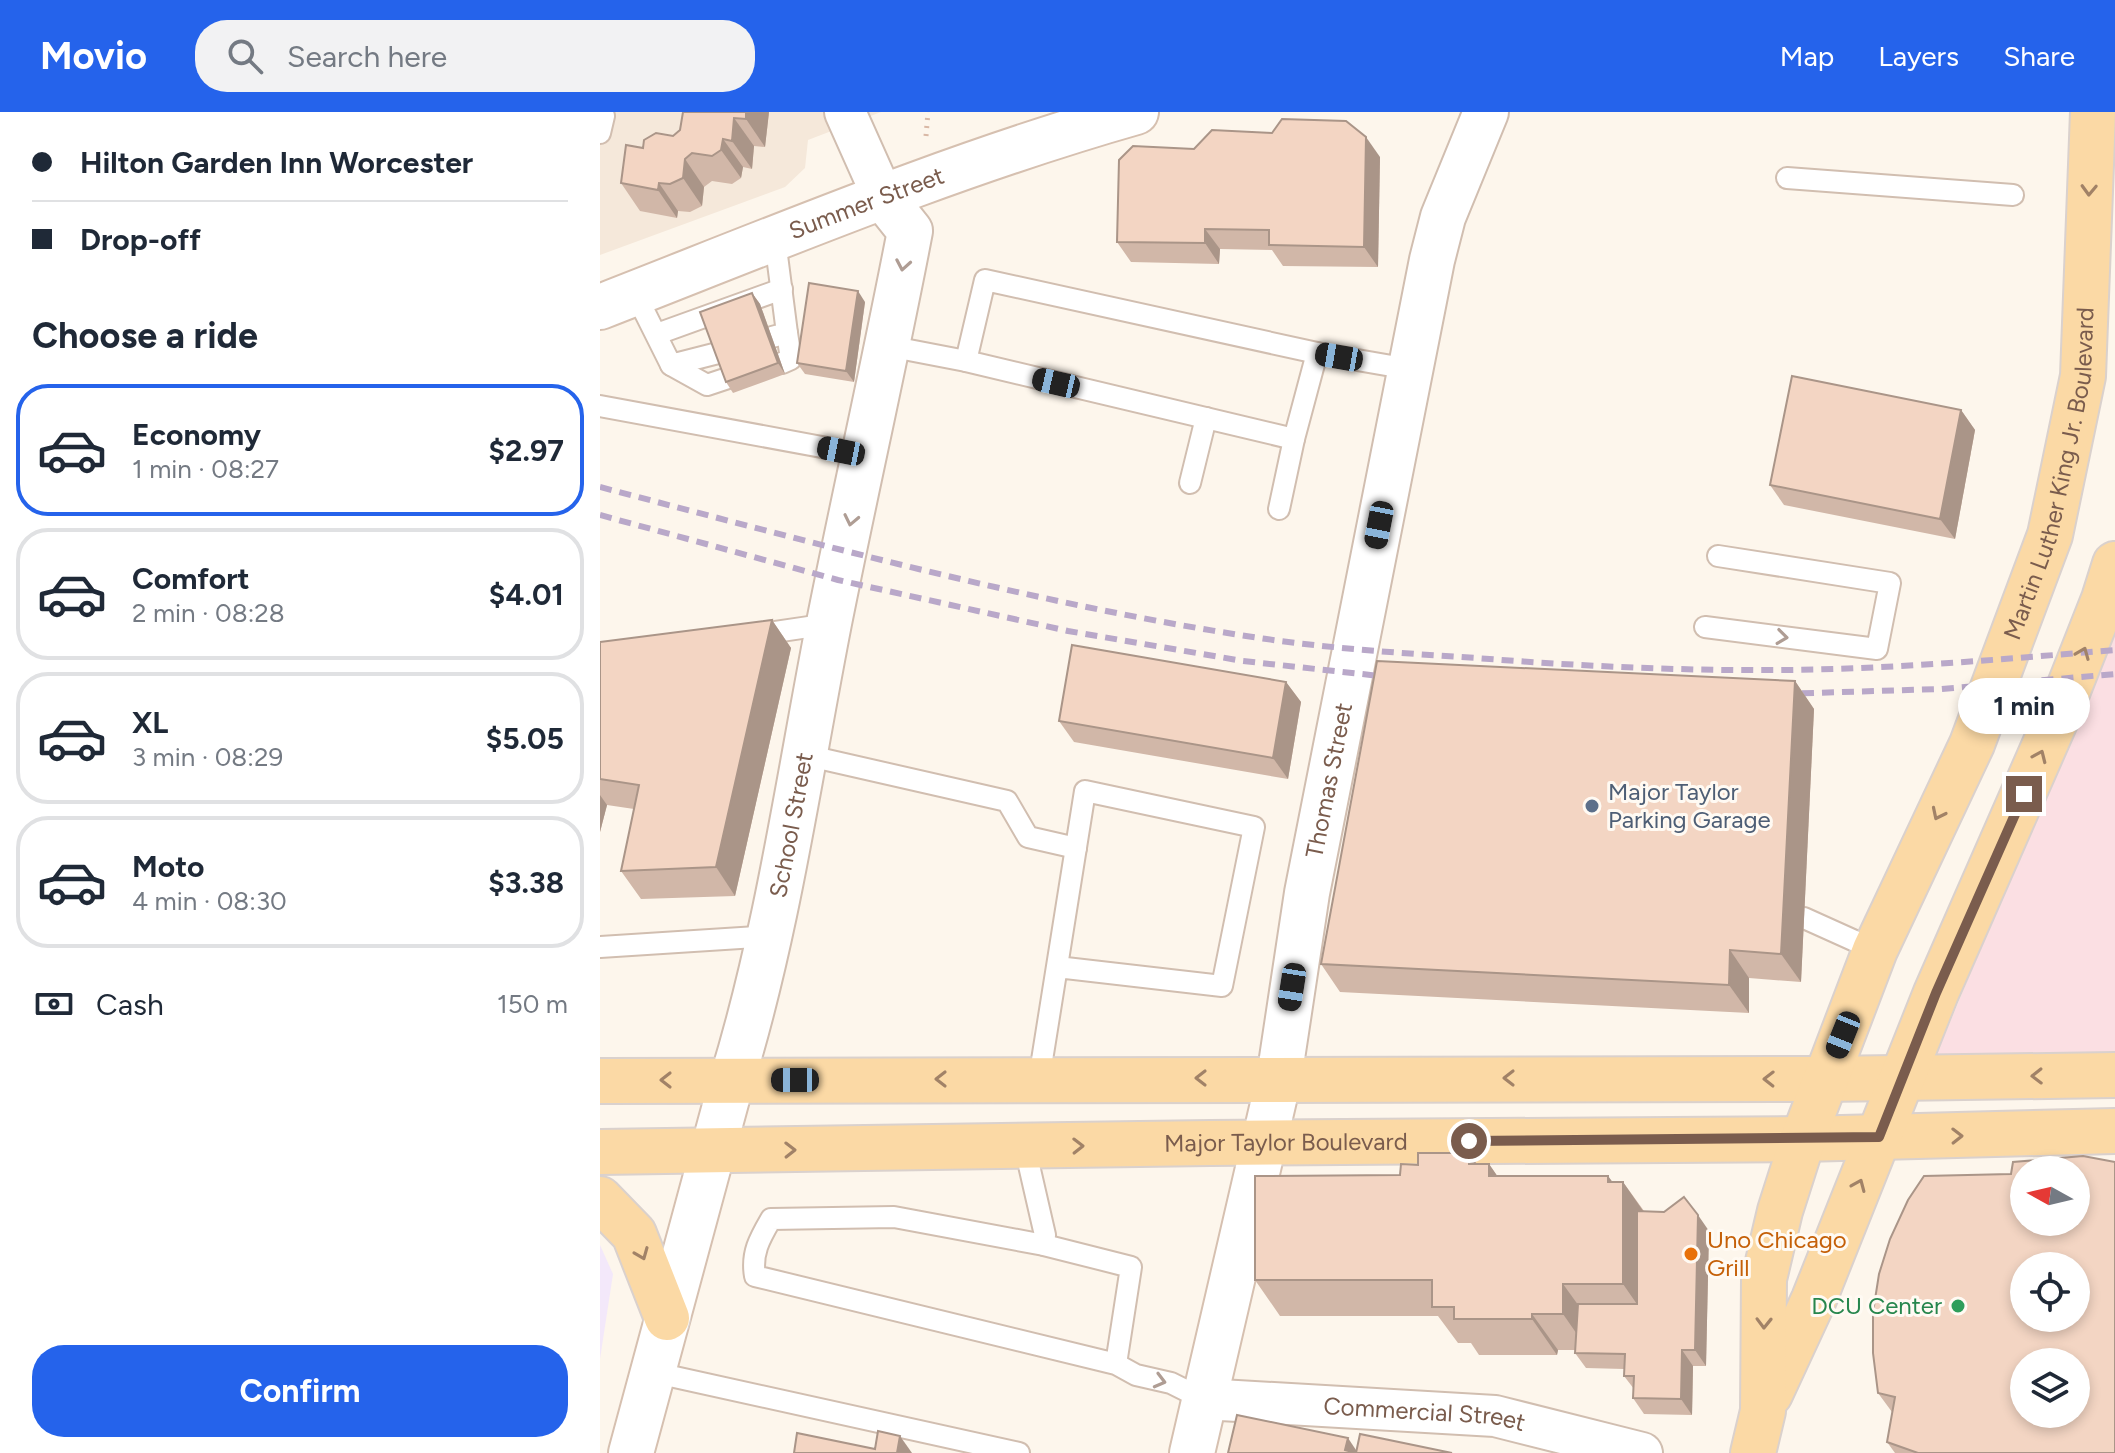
<!DOCTYPE html>
<meta charset="utf-8">
<style>
body{margin:0;font-family:Figtree,sans-serif;background:#f2f2f3;color:#1f2937;height:100vh;display:flex;flex-direction:column;font-size:30px;white-space:nowrap}
*{box-sizing:border-box;margin:0}
p{font-size:26px;color:#747a83}
.icon{flex:none;width:44px;height:44px;fill:none;stroke:currentColor;stroke-width:2;stroke-linecap:round;stroke-linejoin:round}
.map{position:relative;flex:1;overflow:hidden}
.panel{display:flex;flex-direction:column;background:#fff;width:600px}
.panel>*{flex:none}
.guide{display:grid;align-content:center;height:176px;padding:0 32px;background:#fff}
.needle{width:52px;rotate:278deg}
.fabs{position:absolute;left:1410px;top:1044px;display:grid;gap:16px}
.fabs a{display:grid;place-items:center;width:80px;height:80px;border-radius:50%;background:#fff;box-shadow:0 4px 12px #0003;font-size:40px}
.end{position:absolute;width:36px;height:36px;margin:-18px;border:10px solid #7a5c4d;background:#fff;box-shadow:0 0 0 4px #fff}
.from{border-radius:50%}
.bubble{position:absolute;height:56px;border-radius:28px;background:#fff;box-shadow:0 4px 12px #0003;font-size:26px;font-weight:700;line-height:56px;text-align:center}
.car{position:absolute;width:24px;height:48px;margin:-24px -12px;border-radius:10px;box-shadow:0 0 6px 2px #0007;background:linear-gradient(#222 24%,#8ab4d8 0 40%,#222 0 76%,#8ab4d8 0 86%,#222 0)}
.guide b{display:flex;align-items:center;gap:28px;height:76px;font-size:30px}
.guide b+b{border-top:2px solid #e0e1e3}
.guide i{width:20px;height:20px;background:#1f2937}
ul{padding:0;list-style:none}
li{display:flex;align-items:center;gap:24px;height:132px;margin:0 16px 12px;padding:0 16px;border:4px solid #e0e1e3;border-radius:32px}
li div{flex:1}
li b{display:block;font-size:30px}
li em{font-style:normal;font-weight:700}
li.on{border-color:#2563eb}
li>.icon{width:72px;height:72px;stroke-width:1.5}
h2{padding:0 32px;font-size:36px;line-height:96px}
.pay{display:flex;align-items:center;gap:20px;height:88px;padding:0 32px;font-size:30px}
.pay p{margin-inline-start:auto}
.button{display:flex;gap:16px;margin-top:auto;padding:16px 32px}
.button a{flex:1;height:92px;border-radius:32px;background:#2563eb;color:#fff;font-size:32px;font-weight:700;line-height:92px;text-align:center}
header{display:flex;align-items:center;gap:48px;box-sizing:border-box;height:112px;padding:0 40px;background:#2563eb;color:#fff}
header strong{font-size:38px}
nav{display:flex;gap:44px;margin-inline-start:auto;font-size:28px}
.search{width:560px;height:72px;background:#f2f2f3;display:flex;align-items:center;gap:20px;box-sizing:border-box;padding:0 28px;border-radius:32px;color:#747a83;font-size:30px}
main{display:flex;flex:1;min-height:0}
.map>svg:first-child{display:block}
</style>
<header>
<strong>Movio</strong>
<div class="search"><svg class="icon" aria-label="search" viewBox="0 0 24 24"><circle cx="10" cy="10" r="6"/><path d="M15 15l6 6"/></svg>Search here</div>
<nav><a>Map</a><a>Layers</a><a>Share</a></nav>
</header>
<main>
<section class="panel">
<div class="guide">
<b><i class="from"></i>Hilton Garden Inn Worcester</b>
<b><i></i>Drop-off</b>
</div>
<h2>Choose a ride</h2>
<ul>
<li class="on"><svg class="icon" aria-label="car" viewBox="0 0 24 24"><path d="M5 17H2v-5l4-1 3-4h7l3 4 3 1v5h-3M9 17h6M6 11h13"/><circle cx="7" cy="17" r="2"/><circle cx="17" cy="17" r="2"/></svg><div><b>Economy</b><p>1 min · 08:27</p></div><em>$2.97</em></li>
<li><svg class="icon" aria-label="car" viewBox="0 0 24 24"><path d="M5 17H2v-5l4-1 3-4h7l3 4 3 1v5h-3M9 17h6M6 11h13"/><circle cx="7" cy="17" r="2"/><circle cx="17" cy="17" r="2"/></svg><div><b>Comfort</b><p>2 min · 08:28</p></div><em>$4.01</em></li>
<li><svg class="icon" aria-label="car" viewBox="0 0 24 24"><path d="M5 17H2v-5l4-1 3-4h7l3 4 3 1v5h-3M9 17h6M6 11h13"/><circle cx="7" cy="17" r="2"/><circle cx="17" cy="17" r="2"/></svg><div><b>XL</b><p>3 min · 08:29</p></div><em>$5.05</em></li>
<li><svg class="icon" aria-label="car" viewBox="0 0 24 24"><path d="M5 17H2v-5l4-1 3-4h7l3 4 3 1v5h-3M9 17h6M6 11h13"/><circle cx="7" cy="17" r="2"/><circle cx="17" cy="17" r="2"/></svg><div><b>Moto</b><p>4 min · 08:30</p></div><em>$3.38</em></li>
</ul>
<div class="pay"><svg class="icon" aria-label="cash" viewBox="0 0 24 24"><path d="M3 7h18v10H3z"/><circle cx="12" cy="12" r="2"/></svg>Cash<p>150 m</p></div>
<div class="button"><a>Confirm</a></div>
</section>
<div class="map">
<svg width="1515" height="1341" viewBox="0 0 1515 1341">
<rect width="100%" height="100%" fill="#fdf6ec"/>
<path fill="#f5e8da" d="M0,0H281L208,28L205,56L185,75L0,143Z"/>
<path fill="#f3e8fa" d="M0,1133L13,1162L0,1247Z"/>
<path fill="#fbdfe3" d="M1515,509V946L1333,951L1455,658Z"/>
<g fill="none" stroke-linecap="round" stroke-linejoin="round">
<g stroke="#d1beb0" stroke-width="24">
<g id="service">
<path d="M0,3L4,4L0,21"/>
<path d="M1187,66L1413,83"/>
<path d="M35,181L71,253L118,241"/>
<path d="M57,222L182,177"/>
<path d="M172,225L187,221L175,128"/>
<path d="M288,234L366,249"/>
<path d="M182,251L191,247L187,221"/>
<path d="M71,253L107,273L128,266"/>
<path d="M0,294L265,343"/>
<path d="M694,327L366,249L385,168L717,241L809,257"/>
<path d="M590,371L606,306"/>
<path d="M679,397L694,327L717,241"/>
<path d="M1105,515L1277,537L1290,471L1118,444"/>
<path d="M154,523L229,512"/>
<path d="M205,643L407,689L428,725L476,736"/>
<path d="M1204,806L1275,838"/>
<path d="M0,835L171,824"/>
<path d="M439,967L485,679L654,715L622,874L457,855"/>
<path d="M425,1036L445,1123L444,1133"/>
<path d="M516,1252L531,1155L444,1133L294,1105L171,1107C160,1126 151,1141 155,1164L516,1252L536,1263L571,1271L603,1287"/>
<path d="M52,1260L419,1341"/>
</g>
</g>
<g stroke="#d1beb0" stroke-width="44">
<g id="minor">
<path d="M245,0L283,85"/>
<path id="s1" d="M603,1287L895,1304L1042,1341"/>
</g>
</g>
<g stroke="#d1beb0" stroke-width="48">
<g id="tertiary">
<path id="s2" d="M679,966L707,781L832,148L843,105L886,0"/>
<path id="s3" d="M132,968C178,818 199,664 229,511C255,380 285,250 310,119L283,85"/>
</g>
</g>
<g stroke="#d6c0b0" stroke-width="48">
<g id="secondary">
<path id="s4" d="M0,195C177,126 353,52 536,0"/>
<path d="M31,1341L132,968"/>
<path d="M592,1341L679,966"/>
</g>
</g>
<g stroke="#dad1cd" stroke-width="48">
<g id="primary">
<path d="M0,969L1225,967L1515,963"/>
<path id="s5" d="M0,1040L610,1031L1203,1027L1515,1019"/>
<path d="M0,1087L34,1122L67,1206"/>
<path d="M1170,1282L1214,1187L1336,881L1461,596L1504,487L1515,452"/>
<path id="s6" d="M1153,1341L1163,1299L1164,1167L1180,1099L1203,1027L1275,838L1372,632L1450,423L1483,264L1493,0"/>
</g>
</g>
<path stroke="#d9b8a5" stroke-width="5" stroke-dasharray="2 6" stroke-linecap="butt" d="M326,24L328,0"/>
<use href="#service" stroke="#fff" stroke-width="20"/>
<use href="#minor" stroke="#fff" stroke-width="40"/>
<use href="#tertiary" stroke="#fff" stroke-width="44"/>
<use href="#secondary" stroke="#fff" stroke-width="44"/>
<use href="#primary" stroke="#fbd9a5" stroke-width="44"/>
<g stroke="#b9a8c9" stroke-width="6" stroke-dasharray="12 8" stroke-linecap="butt">
<path d="M0,375C214,431 428,490 646,524C722,536 799,541 876,546C979,554 1081,559 1184,558C1295,557 1405,547 1515,538"/>
<path d="M0,403L238,468L468,519L643,549L798,566"/>
<path d="M1182,582L1341,577L1515,562"/>
</g>
</g>
<g fill="#d1b7a8">
<path d="M83,0H169L165,35L154,34L152,57L143,55L141,66L132,72L112,69L104,75L102,94L90,100L78,99L77,106L40,99L21,71L43,36L73,24L80,18Z"/>
<path d="M780,45L778,155L683,154L672,138L620,137L619,152L531,150L517,130Z"/>
<path d="M152,181L160,192L185,262L133,281L126,270Z"/>
<path d="M265,190L254,270L205,262L197,251Z"/>
<path d="M1361,298L1375,318L1355,427L1184,393L1170,373Z"/>
<path d="M172,508L191,536L135,784L41,787L21,759L34,697L7,693L0,720V530Z"/>
<path d="M1195,569L1214,597L1201,870L1149,866V901L740,880L721,852Z"/>
<path d="M686,570L701,590L688,667L474,630L459,609Z"/>
<path d="M869,1041L877,1052H889L897,1064H1008L1012,1070H1023L1044,1099L1109,1119L1106,1254H1093L1092,1303L1044,1302L1033,1286L1034,1277L1024,1264V1257L986,1256L975,1241V1238H958L957,1243H879L871,1231H858L838,1204H680L655,1168L800,1063L818,1053Z"/>
<path d="M1411,1062L1515,1341H1295L1287,1330L1292,1300L1278,1281Z"/>
</g>
<g fill="#aa9588">
<path d="M146,0H169L165,35L146,7Z"/>
<path d="M134,6L154,34L152,57L132,29Z"/>
<path d="M766,25L780,45L778,155L764,135Z"/>
<path d="M123,27L143,55L141,66L121,38Z"/>
<path d="M85,47L104,75L102,94L83,66Z"/>
<path d="M59,71L78,99L77,106L58,78Z"/>
<path d="M605,117L620,137L619,152L605,131Z"/>
<path d="M258,179L265,190L254,270L246,259Z"/>
<path d="M152,181L160,192L185,262L178,251Z"/>
<path d="M1361,298L1375,318L1355,427L1340,407Z"/>
<path d="M172,508L191,536L135,784L116,755Z"/>
<path d="M1195,569L1214,597L1201,870L1181,842Z"/>
<path d="M686,570L701,590L688,667L673,646Z"/>
<path d="M0,683L7,693L0,720Z"/>
<path d="M1130,838L1149,866V901L1129,873Z"/>
<path d="M869,1041L894,1077L869,1052Z"/>
<path d="M889,1052L914,1088L889,1064Z"/>
<path d="M1008,1064L1023,1084V1070L1048,1106V1208L1023,1172L1008,1070Z"/>
<path d="M1098,1103L1109,1119L1106,1254L1095,1238Z"/>
<path d="M963,1172L989,1208L988,1238L963,1202Z"/>
<path d="M932,1202L958,1238L957,1243L932,1207Z"/>
<path d="M1082,1238L1093,1254L1092,1303L1081,1287Z"/>
<path d="M300,1324L312,1341H297Z"/>
<path d="M748,1326L758,1341L745,1338Z"/>
</g>
<g fill="#f3d5c3" stroke="#aa9588" stroke-width="2" fill-rule="evenodd">
<path d="M83,0H146V7L134,6L132,29L123,27L121,38L112,44L92,41L85,47L83,66L70,72L59,71L58,78L21,71L26,33L43,36L44,28L56,21L73,24L80,18Z"/>
<path d="M682,7L746,9L766,25L764,135L669,133V118L605,117V131L517,130L519,48L533,34L594,37L612,18L672,21Z"/>
<path d="M209,171L258,179L246,259L197,251Z"/>
<path d="M152,181L178,251L126,270L100,200Z"/>
<path d="M1192,264L1361,298L1340,407L1170,373Z"/>
<path d="M172,508L116,755L21,759L39,673L0,667V530Z"/>
<path d="M472,533L686,570L673,646L459,609Z"/>
<path d="M777,549L1195,569L1181,842L1130,838L1129,873L721,852Z"/>
<path d="M818,1041H869V1052H889V1064H1008V1070H1023V1172H963V1202H932V1207H854V1195H832V1168H655V1064L800,1063L801,1052L818,1053Z"/>
<path d="M1483,1044L1515,1050V1341H1318L1287,1330L1295,1285L1278,1281L1273,1241V1200L1279,1162L1290,1127L1308,1088L1324,1064L1411,1062L1413,1050ZM1424,1058H1476V1110H1424ZM1424,1154H1476V1206H1424ZM1424,1250H1476V1302H1424Z"/>
<path d="M1084,1085L1098,1103L1095,1238H1082L1081,1287L1033,1286L1034,1264H1024L1025,1242L975,1241L978,1192H1037V1099L1064,1100Z"/>
<path d="M637,1303L748,1326L745,1338L756,1341L760,1322L852,1341H628Z"/>
<path d="M278,1319L300,1324L297,1341H194L197,1321L275,1337Z"/>
</g>
<defs><path id="oneway-chevron" d="M-2-3.5L2.5 0L-2 3.5" fill="none" stroke-width="1.6" stroke-linecap="round" stroke-linejoin="round" transform="scale(2)"/></defs>
<g stroke="#a18267">
<use href="#oneway-chevron" transform="translate(1489 78) rotate(92)"/>
<use href="#oneway-chevron" transform="translate(1483 541) rotate(-68)"/>
<use href="#oneway-chevron" transform="translate(1440 644) rotate(-66)"/>
<use href="#oneway-chevron" transform="translate(1338 702) rotate(116)"/>
<use href="#oneway-chevron" transform="translate(1437 964) rotate(179)"/>
<use href="#oneway-chevron" transform="translate(601 966) rotate(180)"/>
<use href="#oneway-chevron" transform="translate(909 966) rotate(-180)"/>
<use href="#oneway-chevron" transform="translate(341 967) rotate(180)"/>
<use href="#oneway-chevron" transform="translate(1169 967) rotate(-179)"/>
<use href="#oneway-chevron" transform="translate(66 968) rotate(180)"/>
<use href="#oneway-chevron" transform="translate(1357 1024) rotate(-1)"/>
<use href="#oneway-chevron" transform="translate(478 1034) rotate(-1)"/>
<use href="#oneway-chevron" transform="translate(190 1038) rotate(-1)"/>
<use href="#oneway-chevron" transform="translate(1259 1073) rotate(-67)"/>
<use href="#oneway-chevron" transform="translate(42 1142) rotate(68)"/>
<use href="#oneway-chevron" transform="translate(1164 1211) rotate(91)"/>
</g>
<g stroke="#af9d94">
<use href="#oneway-chevron" transform="translate(303 153) rotate(100)"/>
<use href="#oneway-chevron" transform="translate(251 408) rotate(102)"/>
<use href="#oneway-chevron" transform="translate(1182 525) rotate(7)"/>
<use href="#oneway-chevron" transform="translate(560 1269) rotate(15)"/>
</g>
<g fill="none" stroke-linecap="round" stroke-linejoin="round">
<path stroke="#7a5c4d" stroke-width="10" d="M869,1029L1279,1025L1336,881L1424,682"/>
</g>
<circle fill="#5c6f8a" stroke="#fffaf3" stroke-width="3" cx="992" cy="694" r="8"/>
<circle fill="#e8710a" stroke="#fffaf3" stroke-width="3" cx="1091" cy="1142" r="8"/>
<circle fill="#2e9e5b" stroke="#fffaf3" stroke-width="3" cx="1358" cy="1194" r="8"/>
<g text-anchor="middle" stroke-width="6" stroke-linejoin="round" paint-order="stroke">
<g font-size="24" fill="#7a5c4d" stroke="#fffaf3">
<text dy="8" stroke="none"><textPath href="#s4" startOffset="286">Summer Street</textPath></text>
<text dy="8" stroke="none"><textPath href="#s6" startOffset="1034">Martin Luther King Jr. Boulevard</textPath></text>
<text dy="8" stroke="none"><textPath href="#s2" startOffset="302">Thomas Street</textPath></text>
<text dy="8" stroke="none"><textPath href="#s3" startOffset="262">School Street</textPath></text>
<text dy="8" stroke="none"><textPath href="#s5" startOffset="686">Major Taylor Boulevard</textPath></text>
<text dy="8" stroke="none"><textPath href="#s1" startOffset="222">Commercial Street</textPath></text>
</g>
<g font-size="24" fill="#4e5e75" stroke="#fffaf3" text-anchor="start">
<text x="1008" y="688">Major Taylor<tspan x="1008" dy="28">Parking Garage</tspan></text>
</g>
<g font-size="24" fill="#c56008" stroke="#fffaf3" text-anchor="start">
<text x="1107" y="1136">Uno Chicago<tspan x="1107" dy="28">Grill</tspan></text>
</g>
<g font-size="24" fill="#27864d" stroke="#fffaf3" text-anchor="end">
<text x="1342" y="1202">DCU Center</text>
</g>
</g>
</svg>
<div class="fabs">
<a><svg class="needle" viewBox="-14 -14 28 28"><path d="M0-13l5 13h-10z" fill="#e53935"/><path d="M0 13l5-13h-10z" fill="#747a83"/></svg></a>
<a><svg class="icon" aria-label="locate" viewBox="0 0 24 24"><circle cx="12" cy="12" r="6"/><path d="M12 2v4M12 18v4M2 12h4M18 12h4"/></svg></a>
<a><svg class="icon" aria-label="layers" viewBox="0 0 24 24"><path d="M12 4l9 5-9 5-9-5zM3 14l9 5 9-5"/></svg></a>
</div>
<i class="end from" style="left:869px;top:1029px"></i>
<i class="end" style="left:1424px;top:682px"></i>
<div class="bubble" style="left:1358px;top:566px;width:132px">1 min</div>
<i class="car" style="left:739px;top:245px;rotate:280deg"></i>
<i class="car" style="left:456px;top:271px;rotate:283deg"></i>
<i class="car" style="left:241px;top:339px;rotate:281deg"></i>
<i class="car" style="left:779px;top:413px;rotate:191deg"></i>
<i class="car" style="left:692px;top:875px;rotate:189deg"></i>
<i class="car" style="left:1243px;top:923px;rotate:202deg"></i>
<i class="car" style="left:195px;top:968px;rotate:270deg"></i>
</div>
</main>
